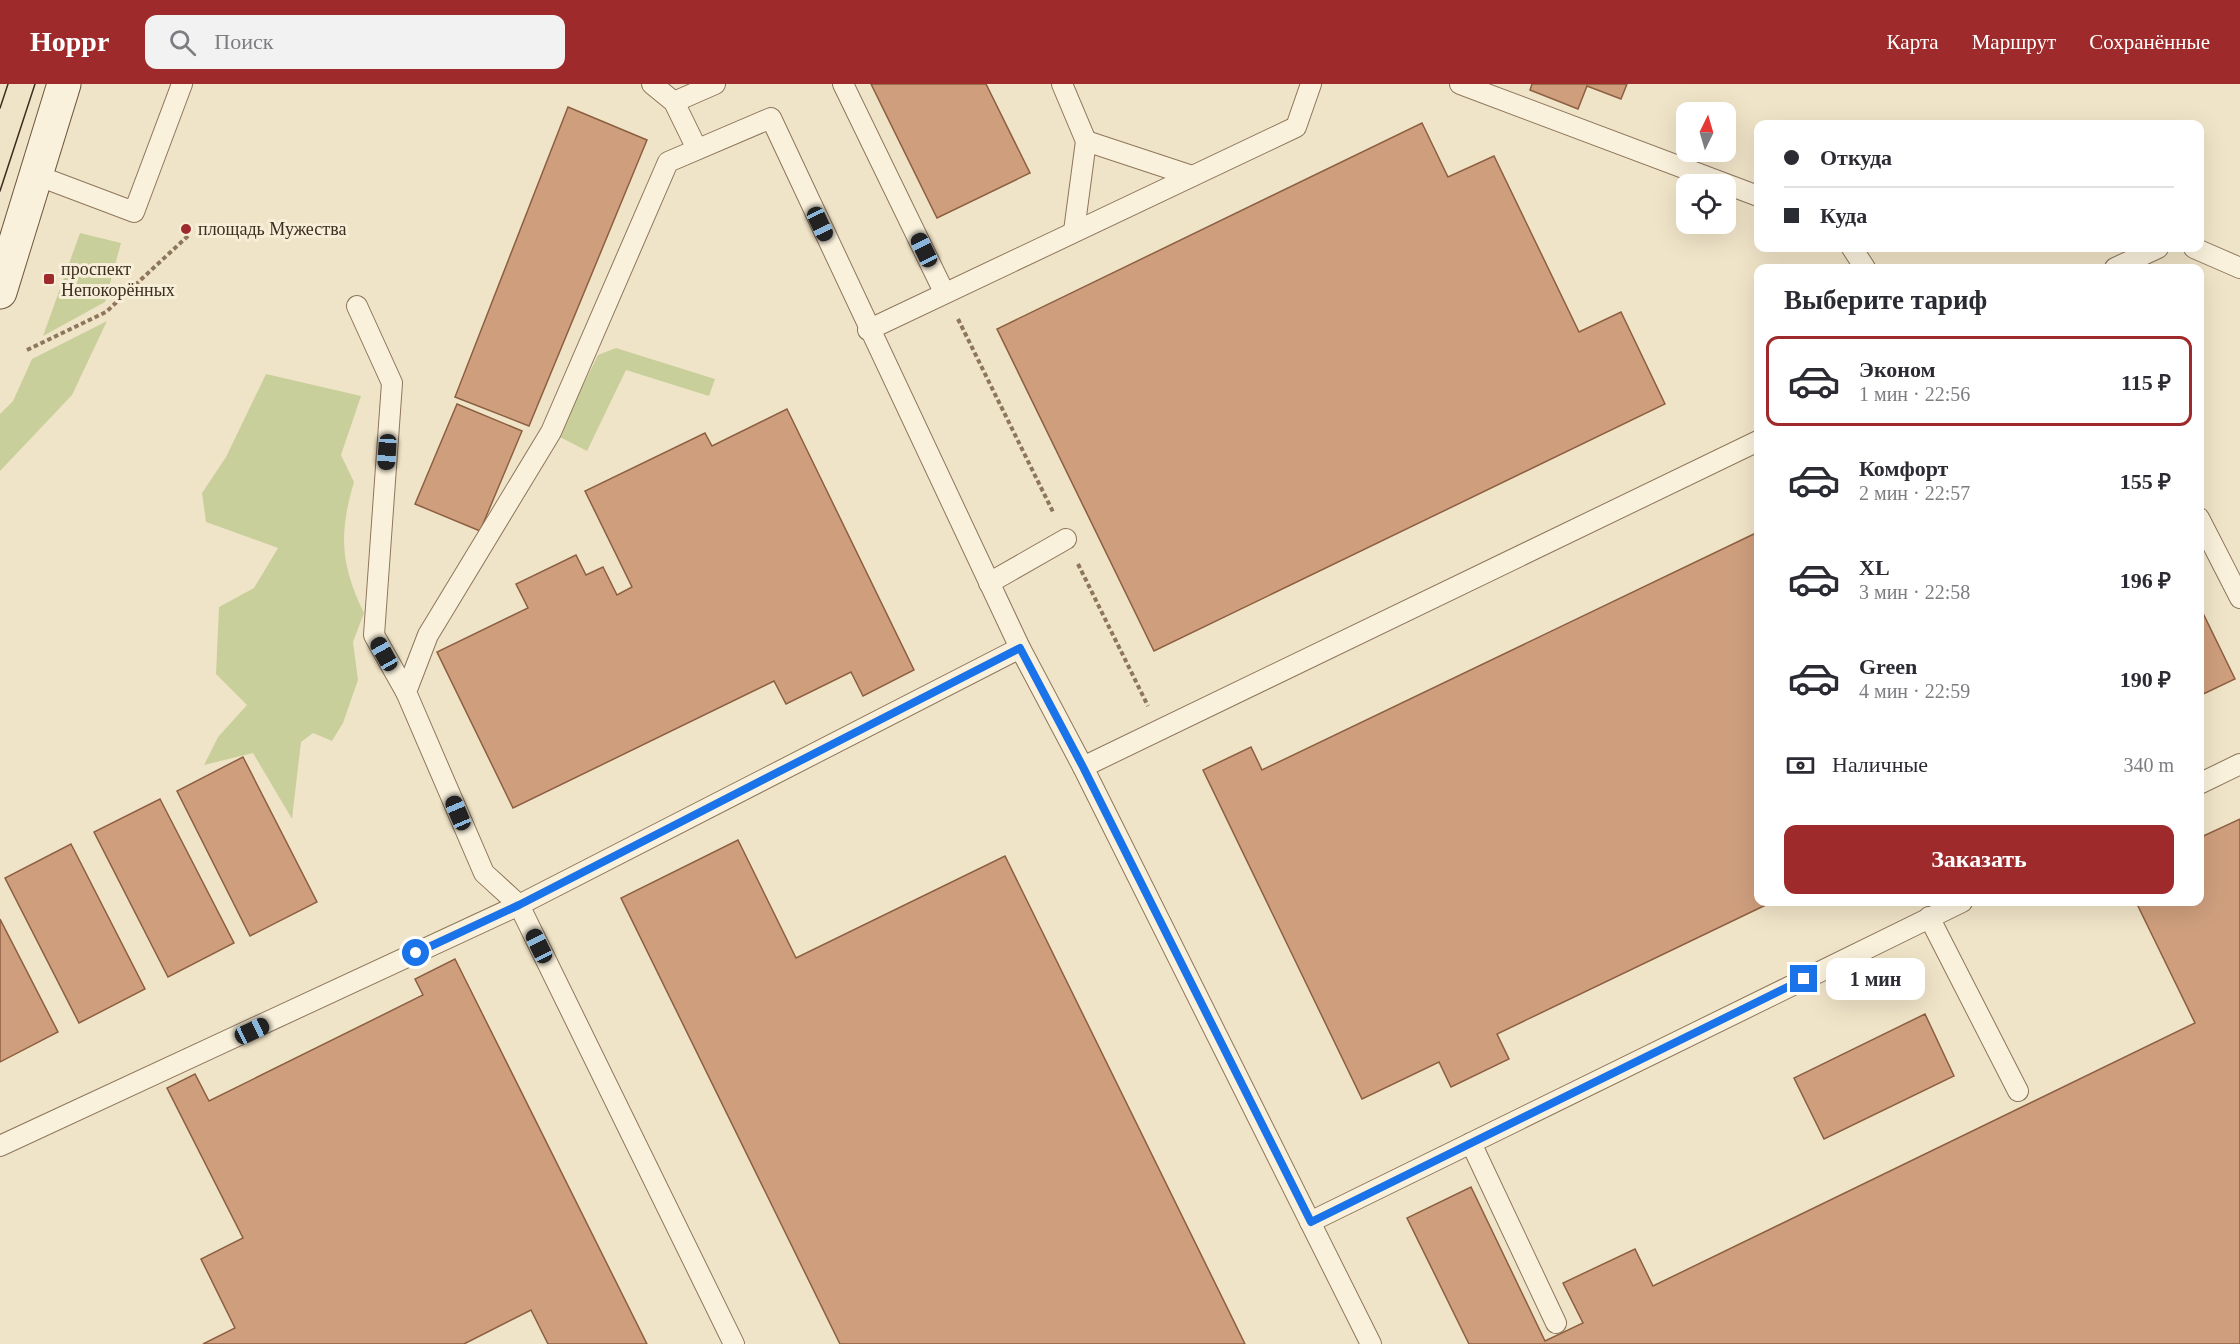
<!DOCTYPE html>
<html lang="ru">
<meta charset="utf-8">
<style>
body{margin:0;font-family:"Times New Roman",serif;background:#f2f2f3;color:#2b2b33;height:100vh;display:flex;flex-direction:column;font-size:22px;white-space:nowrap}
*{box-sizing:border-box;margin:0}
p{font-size:20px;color:#7c7c81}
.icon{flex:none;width:33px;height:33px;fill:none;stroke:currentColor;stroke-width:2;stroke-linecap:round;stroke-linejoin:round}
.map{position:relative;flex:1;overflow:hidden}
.details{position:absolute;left:1754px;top:180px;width:450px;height:642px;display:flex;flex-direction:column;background:#fff;border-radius:12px;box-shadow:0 6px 24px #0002}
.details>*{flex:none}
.hud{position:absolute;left:1754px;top:36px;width:450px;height:132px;border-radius:12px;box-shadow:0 6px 24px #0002;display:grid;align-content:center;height:132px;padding:0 30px;background:#fff}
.needle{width:39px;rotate:5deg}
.tools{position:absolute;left:1676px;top:18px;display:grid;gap:12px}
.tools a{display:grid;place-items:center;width:60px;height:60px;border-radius:12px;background:#fff;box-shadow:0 6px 24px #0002;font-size:30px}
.end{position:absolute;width:27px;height:27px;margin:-14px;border:8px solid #1a73e8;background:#fff;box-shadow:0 0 0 3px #fff}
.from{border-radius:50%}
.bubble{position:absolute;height:42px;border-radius:12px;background:#fff;box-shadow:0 6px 24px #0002;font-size:20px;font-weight:600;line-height:42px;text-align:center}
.car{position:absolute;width:18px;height:36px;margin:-18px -9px;border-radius:8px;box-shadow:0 0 4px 2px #0007;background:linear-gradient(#222 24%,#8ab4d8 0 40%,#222 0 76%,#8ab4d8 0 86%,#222 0)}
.hud b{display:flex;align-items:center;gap:21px;height:57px;font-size:22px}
.hud b+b{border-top:2px solid #e1e1e2}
.hud i{width:15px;height:15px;background:#2b2b33}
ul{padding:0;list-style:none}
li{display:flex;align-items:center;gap:18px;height:90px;margin:0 12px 9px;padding:0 18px;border:3px solid transparent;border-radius:12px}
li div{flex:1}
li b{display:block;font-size:22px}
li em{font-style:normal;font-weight:600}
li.on{border-color:#9e2a2b}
li>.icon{width:54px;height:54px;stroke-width:1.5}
h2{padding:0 30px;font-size:27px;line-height:72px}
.pay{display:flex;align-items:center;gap:15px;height:66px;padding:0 30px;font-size:22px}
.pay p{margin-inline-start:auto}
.cta{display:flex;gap:12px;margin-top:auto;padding:12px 30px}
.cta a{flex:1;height:69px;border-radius:12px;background:#9e2a2b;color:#fff;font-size:24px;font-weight:600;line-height:69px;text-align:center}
header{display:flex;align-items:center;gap:36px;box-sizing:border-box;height:84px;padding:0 30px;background:#9e2a2b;color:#fff}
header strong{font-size:28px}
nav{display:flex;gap:33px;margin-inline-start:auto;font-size:21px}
.search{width:420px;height:54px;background:#f2f2f3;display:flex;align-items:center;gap:15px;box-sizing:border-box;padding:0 21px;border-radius:12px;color:#7c7c81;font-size:22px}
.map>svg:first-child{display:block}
</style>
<header>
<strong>Hoppr</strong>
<div class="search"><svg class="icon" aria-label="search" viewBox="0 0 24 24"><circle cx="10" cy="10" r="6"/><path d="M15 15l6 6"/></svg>Поиск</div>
<nav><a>Карта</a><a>Маршрут</a><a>Сохранённые</a></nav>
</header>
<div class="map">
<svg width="2240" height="1260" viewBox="0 0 2240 1260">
<rect width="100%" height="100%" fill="#f0e4c8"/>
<g fill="#c9cf9b">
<path d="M80,149L121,159L105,218L43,252Z"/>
<path d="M107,237L72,311L0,387V330L13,317L32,275Z"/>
<path d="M616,264L715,295L709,312L626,286L587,367L558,352L598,271Z"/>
<path d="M266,290L361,312L341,371L354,398C339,449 340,480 364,529L353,558L358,596L343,639L332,657L313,649L301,658L292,735L253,669L204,681L218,653L247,621L216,590L219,523L254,504L278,464L206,438L202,409L226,373Z"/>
</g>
<g fill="#cf9f7d" stroke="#8d5f41" stroke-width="1.5">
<path d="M871,0H986L1030,89L937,134Z"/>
<path d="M1532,0H1627L1621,15L1587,2L1578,25L1530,6Z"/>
<path d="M568,23L647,56L529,342L455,313Z"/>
<path d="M1422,39L1448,93L1494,72L1579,248L1621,228L1665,320L1154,567L997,245Z"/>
<path d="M457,320L522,347L480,447L415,420Z"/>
<path d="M787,325L914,586L863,612L851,588L786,620L774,597L513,724L437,568L528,524L516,500L576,471L586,491L603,483L617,511L632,503L585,407L705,349L712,362Z"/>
<path d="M1758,448V818H1772L1497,950L1509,975L1451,1003L1439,978L1362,1015L1203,686L1251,663L1262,686Z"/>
<path d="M2199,521L2235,595L2199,612Z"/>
<path d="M243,673L317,818L250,852L177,707Z"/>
<path d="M160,715L234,859L168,893L94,748Z"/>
<path d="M2240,735V1260H1469L1407,1134L1471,1103L1545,1257L1583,1239L1563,1199L1635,1165L1653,1202L2195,939L2136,818H2199V754Z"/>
<path d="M738,756L796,874L1005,772L1245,1260H840L621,814Z"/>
<path d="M71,760L145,905L79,939L5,794Z"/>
<path d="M0,835L58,948L0,978Z"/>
<path d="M455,875L647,1260H548L531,1226L464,1260H203L235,1244L201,1175L243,1154L167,1004L195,990L209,1017L423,911L415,895Z"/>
<path d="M1925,930L1954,992L1824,1055L1794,994Z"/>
</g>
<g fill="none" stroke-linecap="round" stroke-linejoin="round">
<g stroke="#8d765c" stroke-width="22">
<g id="service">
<path d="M652,0L674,18L697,65"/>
<path d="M843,0L944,208"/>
<path d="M1062,0L1086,57L1074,147"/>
<path d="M1460,0L1758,112"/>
<path d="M674,18L715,0"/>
<path d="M1086,57L1192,92"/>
<path d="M36,91L134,128L182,0"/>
<path d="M1852,164L1865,184"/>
<path d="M2194,164L2240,184"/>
<path d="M2115,184L2158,164"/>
<path d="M357,222L392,299L374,551L406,608"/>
<path d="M868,246L1296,43L1311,0"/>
<path d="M2199,434L2240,514"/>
<path d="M989,499L1066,455"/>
<path d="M1083,683L1758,357"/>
<path d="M2199,700L2240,680"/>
<path d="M1929,833L2018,1007"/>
<path d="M1471,1059L1556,1239"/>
<path d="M0,1062L519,821L1020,564"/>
<path d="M1310,1138L1962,818"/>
<path d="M734,1260L519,821L484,789L406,608L428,551L551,348L668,78L771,34L1020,564L1083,683L1371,1260"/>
</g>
</g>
<g stroke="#6f573f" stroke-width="35">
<path id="secondary" d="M0,208L64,0"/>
</g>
<g stroke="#8d765c" stroke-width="4" stroke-dasharray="4.5 3" stroke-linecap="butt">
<path d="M958,235L1054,430"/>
<path d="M27,266L106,228L189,151"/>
<path d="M1078,480L1148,622"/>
</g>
<use href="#service" stroke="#faf1dc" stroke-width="20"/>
<use href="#secondary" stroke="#faf1dc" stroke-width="33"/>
<g stroke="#3d2e20" stroke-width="1.5">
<path d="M0,24L8,0"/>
<path d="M0,107L35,0"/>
</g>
</g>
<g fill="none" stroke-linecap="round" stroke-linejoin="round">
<path stroke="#1a73e8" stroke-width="8" d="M416,869L519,821L1020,564L1083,683L1311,1138L1804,895"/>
</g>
<g fill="#9e2a2b" stroke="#f7eed8" stroke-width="2">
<circle cx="186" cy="145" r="6"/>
<rect x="43" y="189" width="12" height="12" rx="3"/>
</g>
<g text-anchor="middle" stroke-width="6" stroke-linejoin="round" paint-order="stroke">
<g font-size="18" fill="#3d2e20" stroke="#f7eed8" text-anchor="start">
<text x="198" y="151">площадь Мужества</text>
<text x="61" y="191">проспект<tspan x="61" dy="21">Непокорённых</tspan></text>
</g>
</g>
</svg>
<div class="tools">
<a><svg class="needle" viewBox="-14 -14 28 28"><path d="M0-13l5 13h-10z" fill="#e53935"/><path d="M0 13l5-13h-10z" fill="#7c7c81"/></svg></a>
<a><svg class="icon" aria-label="locate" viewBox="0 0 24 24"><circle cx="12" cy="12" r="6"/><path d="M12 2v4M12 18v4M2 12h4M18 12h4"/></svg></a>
</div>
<i class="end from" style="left:416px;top:869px"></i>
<i class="end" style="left:1804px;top:895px"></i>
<div class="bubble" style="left:1826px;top:874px;width:99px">1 мин</div>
<i class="car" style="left:820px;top:140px;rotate:155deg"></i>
<i class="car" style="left:924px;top:166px;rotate:334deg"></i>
<i class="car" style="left:387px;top:368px;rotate:184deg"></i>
<i class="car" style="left:384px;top:570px;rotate:331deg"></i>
<i class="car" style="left:458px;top:729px;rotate:337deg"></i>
<i class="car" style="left:539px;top:862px;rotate:334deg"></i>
<i class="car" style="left:252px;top:947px;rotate:65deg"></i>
<div class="hud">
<b><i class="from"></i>Откуда</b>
<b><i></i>Куда</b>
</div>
<section class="details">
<h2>Выберите тариф</h2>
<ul>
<li class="on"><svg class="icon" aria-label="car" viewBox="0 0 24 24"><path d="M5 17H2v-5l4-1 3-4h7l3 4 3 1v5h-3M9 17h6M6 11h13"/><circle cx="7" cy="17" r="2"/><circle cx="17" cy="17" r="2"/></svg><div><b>Эконом</b><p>1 мин · 22:56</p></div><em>115 ₽</em></li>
<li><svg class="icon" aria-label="car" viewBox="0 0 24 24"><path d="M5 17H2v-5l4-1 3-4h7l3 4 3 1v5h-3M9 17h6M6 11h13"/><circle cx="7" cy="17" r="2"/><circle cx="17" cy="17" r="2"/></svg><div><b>Комфорт</b><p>2 мин · 22:57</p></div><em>155 ₽</em></li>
<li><svg class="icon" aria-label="car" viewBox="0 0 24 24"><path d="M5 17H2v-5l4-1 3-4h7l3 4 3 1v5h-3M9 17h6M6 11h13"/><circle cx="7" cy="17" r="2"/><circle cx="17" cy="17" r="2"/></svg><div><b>XL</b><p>3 мин · 22:58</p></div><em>196 ₽</em></li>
<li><svg class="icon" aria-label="car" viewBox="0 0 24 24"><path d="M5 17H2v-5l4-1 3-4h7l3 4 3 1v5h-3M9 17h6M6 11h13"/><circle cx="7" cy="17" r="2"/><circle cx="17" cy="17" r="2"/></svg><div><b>Green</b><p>4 мин · 22:59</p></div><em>190 ₽</em></li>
</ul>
<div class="pay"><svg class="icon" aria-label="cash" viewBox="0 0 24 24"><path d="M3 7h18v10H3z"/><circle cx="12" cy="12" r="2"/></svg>Наличные<p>340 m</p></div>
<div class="cta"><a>Заказать</a></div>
</section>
</div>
